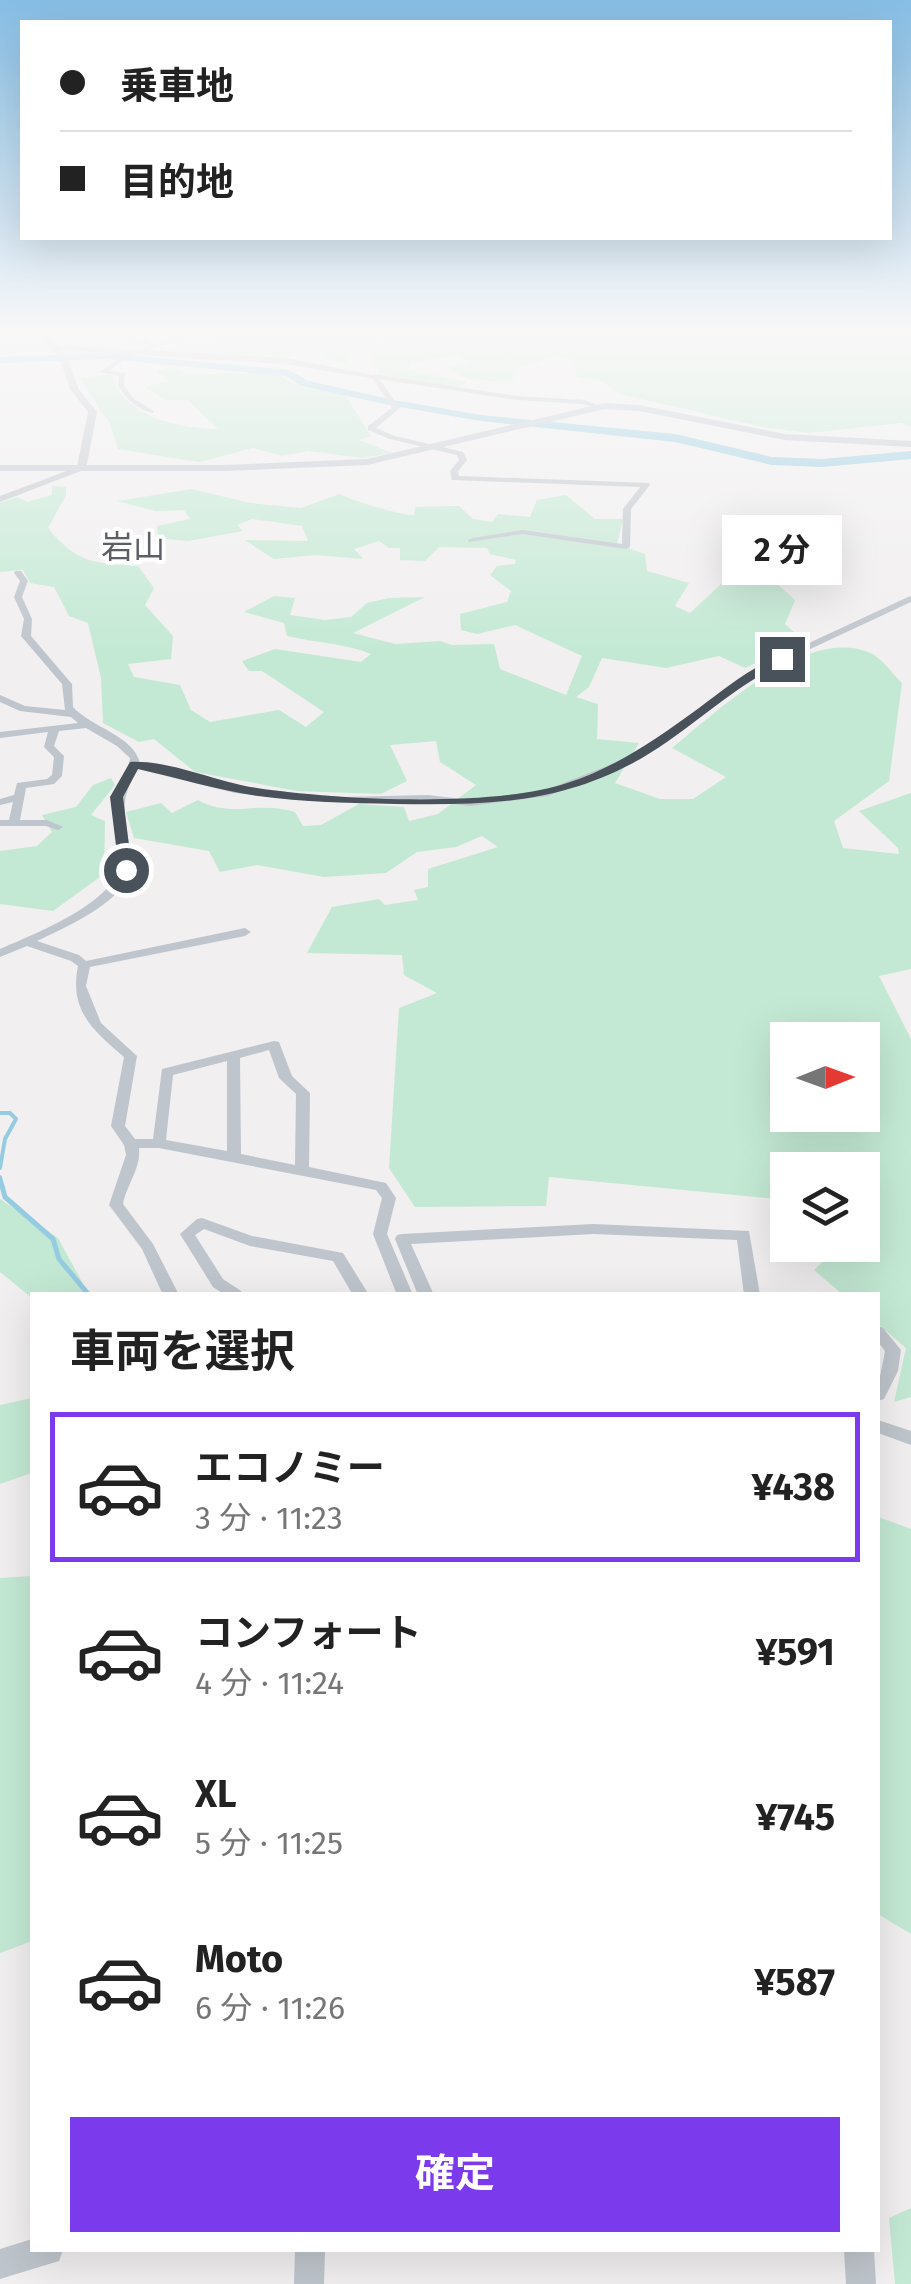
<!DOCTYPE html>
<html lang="ja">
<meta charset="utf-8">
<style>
body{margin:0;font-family:"Fira Sans","Noto Sans JP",sans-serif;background:#f6f6f6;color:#222;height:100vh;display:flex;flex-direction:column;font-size:38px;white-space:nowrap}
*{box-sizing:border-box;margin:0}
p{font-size:32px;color:#767676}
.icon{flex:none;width:55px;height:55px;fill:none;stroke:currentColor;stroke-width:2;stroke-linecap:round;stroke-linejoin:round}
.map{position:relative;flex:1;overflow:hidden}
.sheet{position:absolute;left:30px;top:1292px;width:850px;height:960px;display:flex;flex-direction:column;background:#fff;border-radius:0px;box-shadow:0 10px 40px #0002}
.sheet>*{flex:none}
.banner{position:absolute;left:20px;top:20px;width:872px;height:220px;border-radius:0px;box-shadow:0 10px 40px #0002;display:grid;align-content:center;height:220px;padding:0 40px;background:#fff}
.needle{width:65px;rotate:89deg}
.buttons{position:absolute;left:770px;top:1022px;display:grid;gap:20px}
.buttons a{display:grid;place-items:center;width:110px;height:110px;border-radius:0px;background:#fff;box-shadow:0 10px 40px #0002;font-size:50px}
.end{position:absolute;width:45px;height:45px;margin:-22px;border:12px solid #49515a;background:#fff;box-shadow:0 0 0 5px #fff}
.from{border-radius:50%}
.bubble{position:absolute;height:70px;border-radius:0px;background:#fff;box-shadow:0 10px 40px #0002;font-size:32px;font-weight:700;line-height:70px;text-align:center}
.banner b{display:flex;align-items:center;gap:35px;height:95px;font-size:38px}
.banner b+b{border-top:2px solid #e0e0e0}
.banner i{width:25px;height:25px;background:#222}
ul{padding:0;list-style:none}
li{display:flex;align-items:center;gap:30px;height:150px;margin:0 20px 15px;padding:0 20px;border:5px solid transparent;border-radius:0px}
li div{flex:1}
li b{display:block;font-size:38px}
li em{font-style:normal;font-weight:700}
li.active{border-color:#7c3aed}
li>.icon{width:90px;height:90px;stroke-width:1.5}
h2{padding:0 40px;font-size:45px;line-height:120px}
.cta{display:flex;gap:20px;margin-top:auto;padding:20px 40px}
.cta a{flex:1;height:115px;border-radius:0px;background:#7c3aed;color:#fff;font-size:40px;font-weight:700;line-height:115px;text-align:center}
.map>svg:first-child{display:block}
</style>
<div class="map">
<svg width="911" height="2284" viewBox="0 0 911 2284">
<rect width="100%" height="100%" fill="#f1efef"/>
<g fill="#c3e9d4" fill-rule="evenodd">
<path d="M226,333H366L383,341L388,337L381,333H911V427L901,423L810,433L767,428L619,394L601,381L577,377L575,361L556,356L515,369L512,382C492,380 460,384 448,366L468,363L458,355L411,363L408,370L468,382L458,388L379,374L369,353L346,354L347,364L323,358V352L294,354L290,357L234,356L209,345Z"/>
<path d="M168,368L182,370L186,374L276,373L298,386L345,395L371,436L359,440L392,453L362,458L309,451L282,456L253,448L199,462L118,449L110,424L80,378L112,374C121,416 180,429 218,429L188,400H166L144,387L169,381L156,371Z"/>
<path d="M52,486L66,487V495L48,528C76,563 96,564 138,566L154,588L145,605L173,636L171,659L128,664L134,677L180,685L191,710L210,722L279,710L306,727L324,712L262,671H249L242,661L275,649L361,662L371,654C344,643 316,643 287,636L284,623L244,612L274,596L295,598L290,615L325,620L351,617L367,603L389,598L425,597L353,633L395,644L440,641L452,645L494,644L500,669L566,695L582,656L515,625L477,634L461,630L460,614L507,602L511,591L490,575L497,566L515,564L516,560L490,554L487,548L439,547L425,561L400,560V548H389L379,541L354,549L363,559L315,555L274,559L245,540L308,541L302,526L252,519L237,525L243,531L188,541L158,538L157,526L190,519L184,510L156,511L117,501L192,489L250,503L301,508L340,494C350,500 403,516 414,515L415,507L459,506L473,519L492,522L498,514L530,517L537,500L566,495L595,519H623L617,544L645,554L647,571L689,583L675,606L690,613L749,558L795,600L785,624L804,641L745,668L719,656L666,668L602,658L589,687L576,697L598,704L597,739L639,743L615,783L660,799H693L726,777L672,748C716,712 806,627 868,652C880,656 893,674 902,683L889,781L834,821L843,848L899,854L898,848L859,811L911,793V969L879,976L911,1039V1397L894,1402L906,1348L878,1324V1295H843L814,1270L839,1245H862V1170H788L787,1200L549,1177L546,1206L415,1207L389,1168L399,1008L437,993L404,975L402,955L307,953L332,907L379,899L385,905L418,900L414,890L428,887V869L498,847L482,836L456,847L417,852L386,873L324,877L257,865L220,872L209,851L134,838L126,812L161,803L172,813L198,800C232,819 258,800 295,812L303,826L321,825L359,804L404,807L409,821L438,814L476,785L440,762L436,741L390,745L407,781L381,794L297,791L195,772L154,739L139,742L103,723L101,678L88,623L69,616L54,587L30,583L23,570L0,572V503L17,497L27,502L52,495ZM788,1040H862V1115H788Z"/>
<path d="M111,778L115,785L91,815L105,821L104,874L53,911L0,904V851L37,846L52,832L42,815L76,807L93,785Z"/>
<path d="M0,1199L58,1238L89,1295H32V1298L0,1272Z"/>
<path d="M32,1398V1473L0,1484V1405Z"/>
<path d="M878,1517L911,1529V1934L878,1914Z"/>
<path d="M32,1576V1941L0,1953V1578Z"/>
<path d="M911,2208V2284H895L889,2218Z"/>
</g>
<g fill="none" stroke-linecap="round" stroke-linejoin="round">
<g stroke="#95cce1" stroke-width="4">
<path d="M0,1113H10L16,1119L5,1139L0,1168"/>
<path d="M0,1177L3,1189"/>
</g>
<path stroke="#95cce1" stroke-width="5" d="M2,1186L5,1197L53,1239L59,1259L89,1295"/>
<path fill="#95cce1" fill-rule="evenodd" d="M107,353L289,370L309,381L394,400L481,415L675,434L772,457L822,459L911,451V459L822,467L772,465L675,442L481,421L394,406L301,386L286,376L107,359L0,363V357Z"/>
<g fill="#bfc5cc" fill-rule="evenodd">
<path d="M0,333H8L0,336Z"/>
<path d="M123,333C135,335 144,344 157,344C172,343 185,333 201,333L129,356L109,371L125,373L124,386L134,399L154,411V413C138,411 127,399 118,386L119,376L100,372L125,354L149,346L135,343Z"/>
<path d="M374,374L517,396L584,400L601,406L599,409L583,404L517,400L379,379L400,408L376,428L395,436L463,452L467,460L458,471L459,476L649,483L650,485L631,509L630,547L626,549L522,534L469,542L468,540L472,538L522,530L622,544L623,509L640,487L452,480L450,471L459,460L457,455L390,439L368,430V426L392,408L371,376Z"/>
<path d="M15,571H21L28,581L22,597L32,619L31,636L72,684L73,707C91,727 134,736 140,763L235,787L342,797L428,795L470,800L546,790L622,760L658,739L755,668L908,597L911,596V602L761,672L666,743L630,764L548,796L470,806L428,801L342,803L235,793L138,769C120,798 124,811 129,843C131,855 132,869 126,881C110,908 64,928 37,941L79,955L86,961L245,928L251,932L245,936L90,967L86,986L101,1023L137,1056L125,1126L135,1139H153L162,1069L274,1041L279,1042L292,1076L310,1093L309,1167L386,1183L396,1198L387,1234L413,1295H397L373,1234L382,1198L376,1190L159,1148H139C141,1169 127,1184 123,1204L153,1244L179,1295H163L142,1249L109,1205L126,1155L124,1145L111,1126L124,1057C93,1030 69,1011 78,966L71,961L27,946L0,957V949C32,935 115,903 119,865C122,844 111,823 113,802C115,786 128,774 130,758L117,746L86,728L59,731L54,746L64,756L62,776L54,784L26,788L20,820H47L63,827L58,830L46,826H0V820H9L13,802L0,805V799L14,795L17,783L47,779L52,775L54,757L44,747L48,732L0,738V732L78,723L71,717L20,711L0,702V695L25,706L65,710L62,684L21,636L24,619L14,597L20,581L14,573ZM269,1050L279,1078L296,1094L295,1165L241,1154L240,1058ZM227,1061V1151L166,1140L173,1075Z"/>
<path d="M202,1218L252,1236L343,1253L369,1295H353L333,1261L250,1246L204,1229L195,1235L223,1279L241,1291L244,1295H225L213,1287L180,1234L197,1219Z"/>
<path d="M593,1224L749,1231L760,1295H744L737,1240L593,1234L411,1244L434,1295H418L395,1239L397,1235L402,1234Z"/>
<path d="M878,1326L883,1328L901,1350L898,1371L884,1399L878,1401C877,1384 882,1369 885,1351L878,1342Z"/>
<path d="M878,1420L911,1431V1445L878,1433Z"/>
</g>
<g fill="#bfc5cc" fill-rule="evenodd">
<path d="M34,333H43L56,345L286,358L378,376L374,379L286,364L62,350L67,356L78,388L97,412L86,469L0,502V496L77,467L88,412L70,389L59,357Z"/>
<path d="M32,2239V2250H63L59,2261L0,2279V2249Z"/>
<path d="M295,2250H325L324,2284H294Z"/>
<path d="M844,2250H874L876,2284H846Z"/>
</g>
<path fill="#bfc6d0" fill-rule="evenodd" d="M605,403L639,405L785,434L911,441V447L785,440L639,411L605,409L367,465L226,471H0V465H226L367,459Z"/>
</g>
<linearGradient id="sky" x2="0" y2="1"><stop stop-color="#87bee5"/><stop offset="0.51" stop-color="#f9f8f8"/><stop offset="1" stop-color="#f9f8f8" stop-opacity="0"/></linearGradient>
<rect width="911" height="653" fill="url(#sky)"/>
<path fill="#49515a" d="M782,656L786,662C730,687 687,734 633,763C554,805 482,805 395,804C350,803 303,802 258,796C218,790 178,778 138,769L123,797L132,870L126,874L119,870L110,797L130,762C171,760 216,782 257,788C335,800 494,808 567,783C615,768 658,738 699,708C725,689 750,667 782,656Z"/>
<g text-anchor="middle" stroke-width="8" stroke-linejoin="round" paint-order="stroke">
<g font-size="32" fill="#5c5f63" stroke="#fff">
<text x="133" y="558">岩山</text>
</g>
</g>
</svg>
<div class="buttons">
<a><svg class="needle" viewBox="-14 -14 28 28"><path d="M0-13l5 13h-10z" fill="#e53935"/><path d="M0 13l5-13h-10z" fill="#767676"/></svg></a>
<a><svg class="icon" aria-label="layers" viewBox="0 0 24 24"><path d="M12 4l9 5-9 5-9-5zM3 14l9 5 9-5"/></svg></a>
</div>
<i class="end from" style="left:126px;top:870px"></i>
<i class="end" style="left:782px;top:659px"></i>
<div class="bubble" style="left:722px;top:515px;width:120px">2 分</div>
<div class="banner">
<b><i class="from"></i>乗車地</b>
<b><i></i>目的地</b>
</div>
<section class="sheet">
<h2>車両を選択</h2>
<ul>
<li class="active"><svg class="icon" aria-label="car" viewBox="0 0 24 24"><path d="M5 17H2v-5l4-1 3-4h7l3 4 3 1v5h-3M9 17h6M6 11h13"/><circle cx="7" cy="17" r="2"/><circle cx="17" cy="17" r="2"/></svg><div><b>エコノミー</b><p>3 分 · 11:23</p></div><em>¥438</em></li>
<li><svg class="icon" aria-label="car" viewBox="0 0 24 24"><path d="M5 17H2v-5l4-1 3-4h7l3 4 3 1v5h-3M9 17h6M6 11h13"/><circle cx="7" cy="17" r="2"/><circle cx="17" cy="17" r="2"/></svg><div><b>コンフォート</b><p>4 分 · 11:24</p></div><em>¥591</em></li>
<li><svg class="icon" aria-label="car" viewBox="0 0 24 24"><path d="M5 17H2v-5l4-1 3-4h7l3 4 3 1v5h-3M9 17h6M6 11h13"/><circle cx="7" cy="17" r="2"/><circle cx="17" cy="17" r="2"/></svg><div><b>XL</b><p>5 分 · 11:25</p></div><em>¥745</em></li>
<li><svg class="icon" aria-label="car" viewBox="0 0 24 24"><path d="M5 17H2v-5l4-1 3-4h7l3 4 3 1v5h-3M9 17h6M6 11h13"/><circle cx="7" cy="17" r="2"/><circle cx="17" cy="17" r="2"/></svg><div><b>Moto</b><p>6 分 · 11:26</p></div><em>¥587</em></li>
</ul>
<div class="cta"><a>確定</a></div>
</section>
</div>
